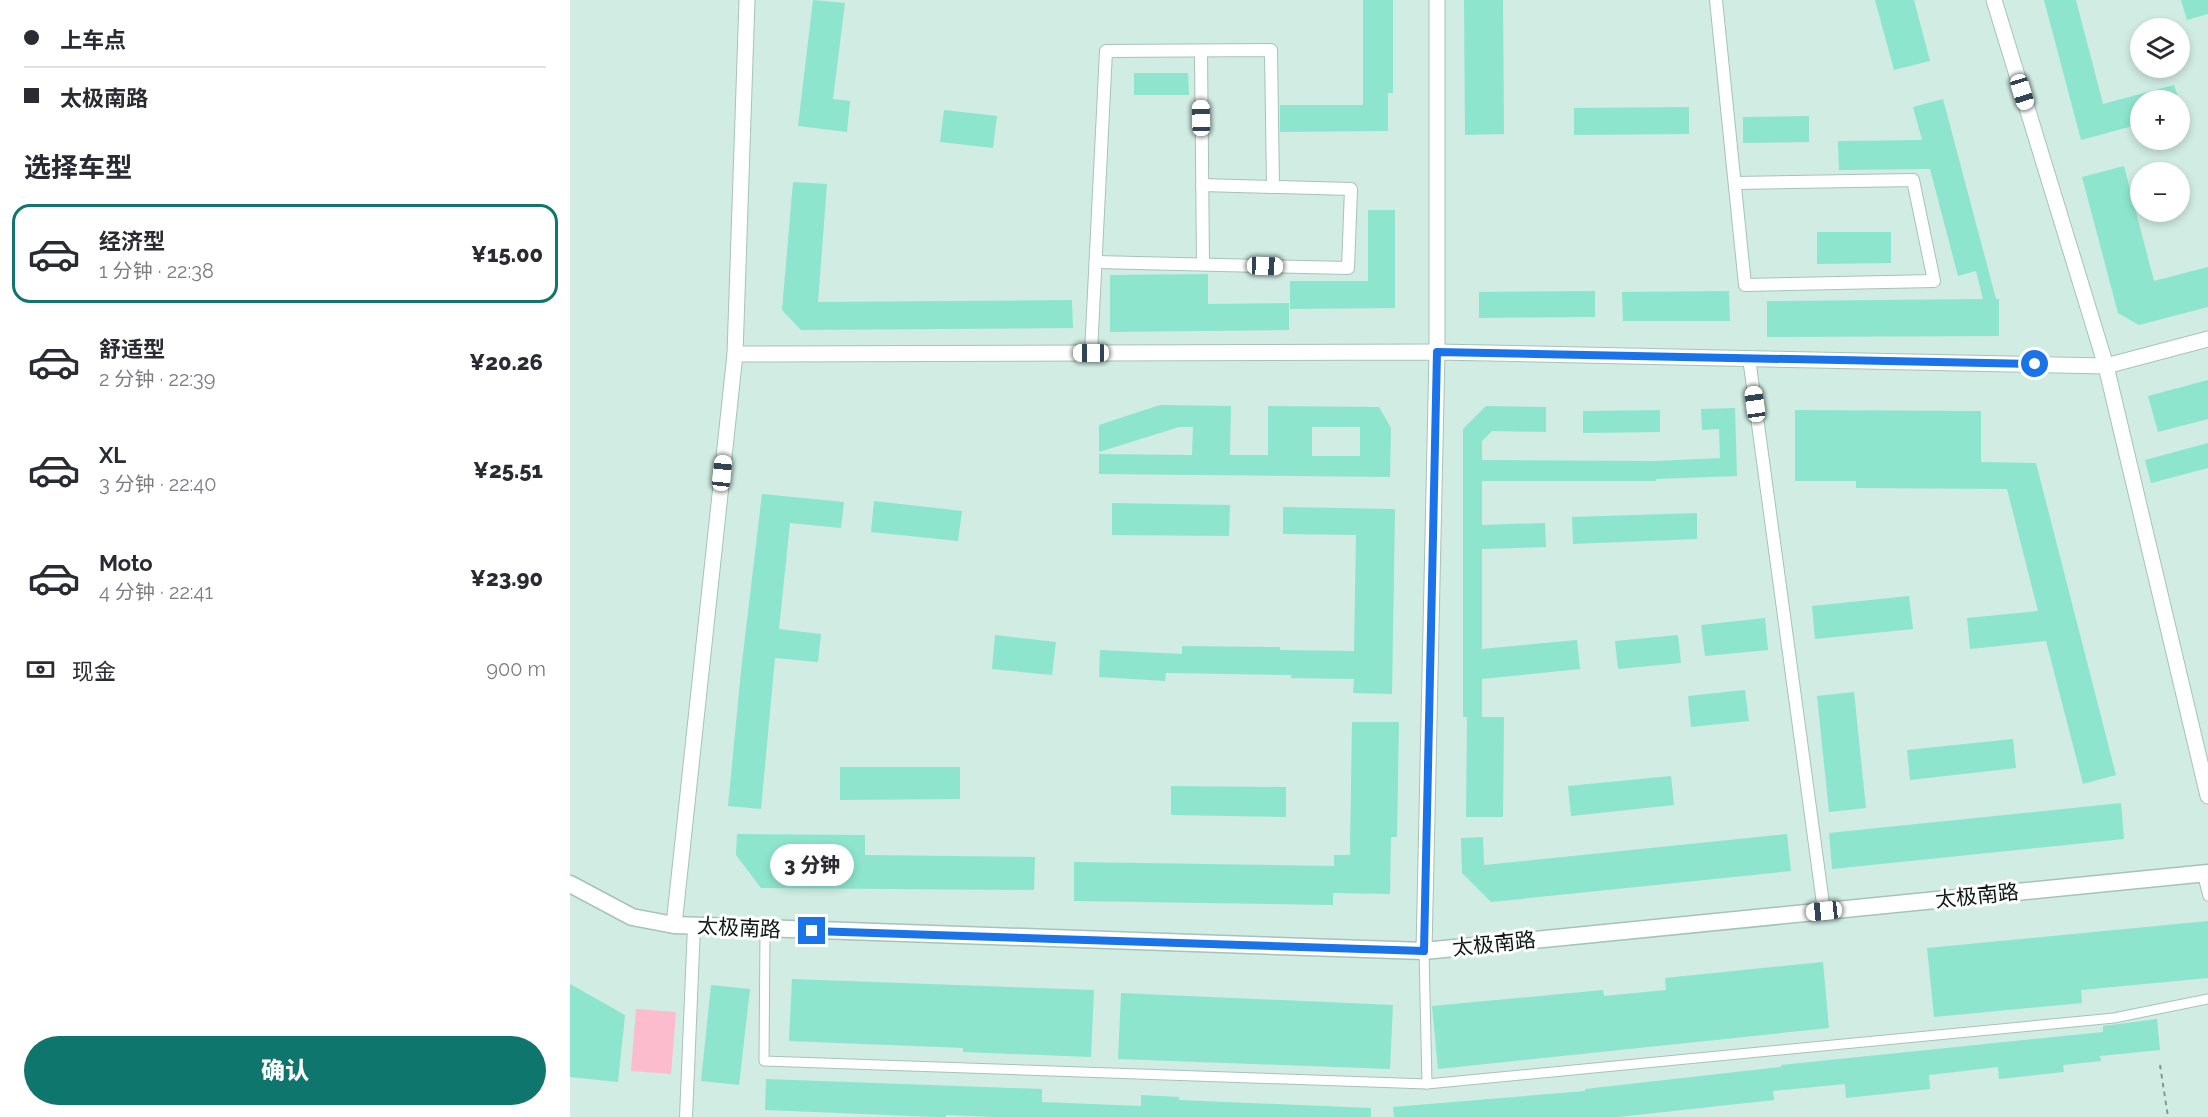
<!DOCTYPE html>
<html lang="zh">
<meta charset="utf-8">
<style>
body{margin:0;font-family:Raleway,"Noto Sans SC",sans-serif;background:#f7f7f7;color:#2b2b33;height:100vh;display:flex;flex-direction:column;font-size:22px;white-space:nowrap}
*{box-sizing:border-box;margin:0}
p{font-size:20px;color:#7c7c81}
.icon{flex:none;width:33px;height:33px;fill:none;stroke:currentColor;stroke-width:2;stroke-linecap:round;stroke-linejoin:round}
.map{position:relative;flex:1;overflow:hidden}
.drawer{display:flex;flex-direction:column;background:#fff;width:570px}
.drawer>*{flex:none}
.top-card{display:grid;align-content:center;height:132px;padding:0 24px;background:#fff}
.fabs{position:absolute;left:1560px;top:18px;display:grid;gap:12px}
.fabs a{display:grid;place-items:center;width:60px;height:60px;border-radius:50%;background:#fff;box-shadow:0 3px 9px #0003;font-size:30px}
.end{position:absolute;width:27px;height:27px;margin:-14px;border:8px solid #1a73e8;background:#fff;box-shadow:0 0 0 3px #fff}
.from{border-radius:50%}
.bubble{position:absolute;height:42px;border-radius:21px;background:#fff;box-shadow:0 3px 9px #0003;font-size:20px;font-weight:800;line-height:42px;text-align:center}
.car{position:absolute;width:18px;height:36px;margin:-18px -9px;border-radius:8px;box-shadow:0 0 4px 2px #0007;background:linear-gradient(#fff 24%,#345 0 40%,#fff 0 76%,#345 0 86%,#fff 0)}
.top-card b{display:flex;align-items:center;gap:21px;height:57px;font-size:22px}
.top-card b+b{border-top:2px solid #e1e1e2}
.top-card i{width:15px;height:15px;background:#2b2b33}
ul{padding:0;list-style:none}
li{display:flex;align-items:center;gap:18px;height:99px;margin:0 12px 9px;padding:0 12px;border:3px solid transparent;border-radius:18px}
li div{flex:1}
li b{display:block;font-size:22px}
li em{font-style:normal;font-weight:800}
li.selected{border-color:#0f766e}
li>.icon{width:54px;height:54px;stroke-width:1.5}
h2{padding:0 24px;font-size:27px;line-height:72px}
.pay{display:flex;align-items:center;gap:15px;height:66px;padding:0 24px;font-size:22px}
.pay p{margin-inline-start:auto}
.primary-button{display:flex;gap:12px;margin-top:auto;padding:12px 24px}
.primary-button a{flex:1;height:69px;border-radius:36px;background:#0f766e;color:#fff;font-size:24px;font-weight:800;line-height:69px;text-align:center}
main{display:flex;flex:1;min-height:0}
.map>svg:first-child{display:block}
</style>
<main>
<section class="drawer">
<div class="top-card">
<b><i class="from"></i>上车点</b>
<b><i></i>太极南路</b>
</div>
<h2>选择车型</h2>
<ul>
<li class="selected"><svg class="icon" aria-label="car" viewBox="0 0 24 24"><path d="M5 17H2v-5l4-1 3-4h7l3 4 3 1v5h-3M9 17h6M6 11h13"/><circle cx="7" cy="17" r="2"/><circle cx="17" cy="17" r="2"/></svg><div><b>经济型</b><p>1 分钟 · 22:38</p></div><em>¥15.00</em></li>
<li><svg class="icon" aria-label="car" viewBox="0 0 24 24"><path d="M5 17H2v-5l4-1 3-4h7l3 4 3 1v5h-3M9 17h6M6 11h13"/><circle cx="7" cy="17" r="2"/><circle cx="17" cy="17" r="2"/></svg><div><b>舒适型</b><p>2 分钟 · 22:39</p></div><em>¥20.26</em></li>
<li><svg class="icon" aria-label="car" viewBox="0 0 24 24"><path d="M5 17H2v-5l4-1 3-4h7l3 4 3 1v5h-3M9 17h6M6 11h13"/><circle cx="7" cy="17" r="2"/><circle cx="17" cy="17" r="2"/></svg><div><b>XL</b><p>3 分钟 · 22:40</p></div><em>¥25.51</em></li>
<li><svg class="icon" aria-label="car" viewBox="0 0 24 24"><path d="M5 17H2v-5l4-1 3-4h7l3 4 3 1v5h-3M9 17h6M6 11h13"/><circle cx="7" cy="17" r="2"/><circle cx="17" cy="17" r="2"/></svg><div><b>Moto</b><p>4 分钟 · 22:41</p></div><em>¥23.90</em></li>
</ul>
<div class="pay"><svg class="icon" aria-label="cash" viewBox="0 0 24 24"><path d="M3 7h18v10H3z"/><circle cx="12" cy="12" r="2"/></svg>现金<p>900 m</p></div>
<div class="primary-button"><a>确认</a></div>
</section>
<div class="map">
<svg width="1638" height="1117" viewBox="0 0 1638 1117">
<rect width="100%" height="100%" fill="#d0ece3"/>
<path fill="#fdbccd" d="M66,1009L106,1012L101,1074L61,1071Z"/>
<g fill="#8de5cd" fill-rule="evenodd">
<path d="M243,0L275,3L263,99L280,101L277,132L228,126Z"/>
<path d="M793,0H823V93H818V131L710,132V105H793Z"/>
<path d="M894,0H933L934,134L895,135Z"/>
<path d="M1305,0H1344L1360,61L1324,70Z"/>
<path d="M1474,0H1506L1533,104L1604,85L1609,100H1570V124L1511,140Z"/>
<path d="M1611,0H1638V14L1617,20Z"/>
<path d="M564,73H618L619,95H564Z"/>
<path d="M1373,99L1426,299H1429V336L1197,337V301L1413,299L1406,271L1388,276L1360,169L1269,170L1268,141L1352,140L1343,107Z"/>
<path d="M1119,107V134L1004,135V108Z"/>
<path d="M374,110L427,116L423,148L370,142Z"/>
<path d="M1239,116V142L1173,143V117Z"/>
<path d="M1554,166L1584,281L1638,267V307L1569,325L1548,313L1512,177Z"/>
<path d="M223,182L257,184L248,302L502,300L503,328L231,330L212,310Z"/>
<path d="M798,210H825V308L720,309V281H798Z"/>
<path d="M1247,232H1321V263L1247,264Z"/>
<path d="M638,274V304L719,303V330L540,332V275Z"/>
<path d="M1025,291V317L909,318V292Z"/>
<path d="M1159,291L1160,321H1053L1052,292Z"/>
<path d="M1638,380V419L1588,432L1578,396Z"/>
<path d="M590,405L661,406L660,455H698V406L809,407L821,428L820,477L529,474V454L622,455L623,427H609L529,452V425ZM742,427H790V456H742Z"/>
<path d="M916,406L976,407V432L922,431L912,441V460L1086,461L1150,458L1149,429L1132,430L1131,409L1165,408L1167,476L1086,479V481H912V525L975,523L976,547L912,549V649L1007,640L1010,669L912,679V717H934L933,817H896L897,717H893V429Z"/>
<path d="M1090,410V432L1013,433V411Z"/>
<path d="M1225,410L1411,411V462L1466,463L1546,775L1513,784L1476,641L1400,649L1397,618L1468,611L1437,489L1286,488V481H1225Z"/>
<path d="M1638,443V468L1581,483L1575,460Z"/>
<path d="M192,494L274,502L271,528L220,523L209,629L251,634L248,662L205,658L191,809L158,806L171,671Z"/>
<path d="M304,501L392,511L388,541L301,532Z"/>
<path d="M542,503L660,505L659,536L542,535Z"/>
<path d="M713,507L825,509L822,694L783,693L784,679L721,678V675L596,673L595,681L529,677L530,650L612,654V646L710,647V650L784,651L786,535L713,534Z"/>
<path d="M1127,513V539L1003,544L1002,517Z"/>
<path d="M1339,596L1343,629L1245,639L1242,606Z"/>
<path d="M1195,618L1198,650L1135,656L1131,625Z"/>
<path d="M425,635L486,642L482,675L422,669Z"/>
<path d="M1108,635L1111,663L1048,669L1045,641Z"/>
<path d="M1175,690L1179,721L1121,727L1118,696Z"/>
<path d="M1284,692L1296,808L1259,812L1247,696Z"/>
<path d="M782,722H829L827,837H821L820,894L763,893V905L504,901V862L764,866V855H780Z"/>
<path d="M1443,739L1446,768L1340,780L1337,750Z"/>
<path d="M270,767H390V799L270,800Z"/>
<path d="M1101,776L1104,805L1001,816L998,786Z"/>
<path d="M601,786L716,787V817L601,815Z"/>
<path d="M1551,803L1554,839L1262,869L1259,833Z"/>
<path d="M167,834L295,835V855L465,857L464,890L191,888L166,855Z"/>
<path d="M1217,834L1221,871L921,902L892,873L891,838L913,837L914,865Z"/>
<path d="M1638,921V978L1511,990L1512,1003L1364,1017L1357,948Z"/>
<path d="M1253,962L1259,1028L868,1069L862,1006L1033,990L1034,996L1096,990L1095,978Z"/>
<path d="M222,979L524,990L521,1057L393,1052V1048L219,1041Z"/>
<path d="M0,984L55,1015L48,1082L0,1077Z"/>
<path d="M141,985L180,989L169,1085L131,1081Z"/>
<path d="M551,993L823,1005L820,1069L548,1059Z"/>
<path d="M1587,1019L1590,1050L1530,1056L1531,1061L1493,1065L1494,1072L1429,1079L1428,1067L1359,1075L1360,1089L1276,1098L1275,1084L1203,1091L1204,1100L1048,1117H824L823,1107L1015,1091V1089L1211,1067V1065L1533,1032V1026Z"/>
<path d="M196,1079L472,1089V1102L571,1106V1095L609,1097V1100L801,1108V1117H424L376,1115V1117H367L195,1110Z"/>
</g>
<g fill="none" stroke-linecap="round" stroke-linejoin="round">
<g stroke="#a7c2ba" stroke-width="11">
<g id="pedestrian">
<path d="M1632,873L1638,896"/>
<path d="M195,930L194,1061L857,1084L1544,1018L1638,999"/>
<path d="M854,951L857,1084"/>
</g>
</g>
<g stroke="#a7c2ba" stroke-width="14">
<g id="minor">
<path d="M1146,0L1175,285L1364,281L1343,180L1165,183"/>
<path d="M631,51L633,264"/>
<path d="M526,262L778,268L781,189L632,185"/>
<path d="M521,353L536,51L701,50L703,187"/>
<path d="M1179,358L1254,911"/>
<path d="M116,1117L124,926"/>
</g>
</g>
<g stroke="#a7c2ba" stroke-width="17">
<g id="tertiary">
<path d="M1424,0L1536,366L1638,796"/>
<path d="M165,354L867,352L1536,366L1638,339"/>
<path d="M104,925L165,354L177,0"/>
<path d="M854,951L867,352V0"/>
</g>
</g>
<g stroke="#a7c2ba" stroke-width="19">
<path id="secondary" d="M0,884L62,917L104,925L854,951L1638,873"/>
</g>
<path stroke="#839891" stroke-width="2" stroke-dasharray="4.5 4.5" stroke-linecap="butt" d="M1590,1065L1598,1117"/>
<use href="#pedestrian" stroke="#fff" stroke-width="9"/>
<use href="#minor" stroke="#fff" stroke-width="12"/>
<use href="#tertiary" stroke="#fff" stroke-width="15"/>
<use href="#secondary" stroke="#fff" stroke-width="16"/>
</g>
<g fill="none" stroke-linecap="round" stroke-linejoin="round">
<path stroke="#1a73e8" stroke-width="8" d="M242,931L854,951L867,352L1465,364"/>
</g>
<g text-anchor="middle" stroke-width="6" stroke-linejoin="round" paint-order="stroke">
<g font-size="21" fill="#0e1815" stroke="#fff">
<text transform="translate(1407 896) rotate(-6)" y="7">太极南路</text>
<text transform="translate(169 928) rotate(3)" y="7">太极南路</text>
<text transform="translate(924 944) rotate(-6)" y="7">太极南路</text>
</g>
</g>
</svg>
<div class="fabs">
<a><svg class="icon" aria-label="layers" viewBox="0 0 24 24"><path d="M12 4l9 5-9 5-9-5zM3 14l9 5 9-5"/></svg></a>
<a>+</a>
<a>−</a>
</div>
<i class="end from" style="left:1465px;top:364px"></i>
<i class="end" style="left:242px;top:931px"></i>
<div class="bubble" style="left:200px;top:844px;width:84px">3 分钟</div>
<i class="car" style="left:1452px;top:92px;rotate:163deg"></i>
<i class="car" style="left:631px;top:118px;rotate:359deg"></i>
<i class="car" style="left:695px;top:266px;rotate:92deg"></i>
<i class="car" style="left:521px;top:353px;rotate:270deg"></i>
<i class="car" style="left:1185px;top:404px;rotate:352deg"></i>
<i class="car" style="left:152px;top:473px;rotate:6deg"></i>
<i class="car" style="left:1254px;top:911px;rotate:264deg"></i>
</div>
</main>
